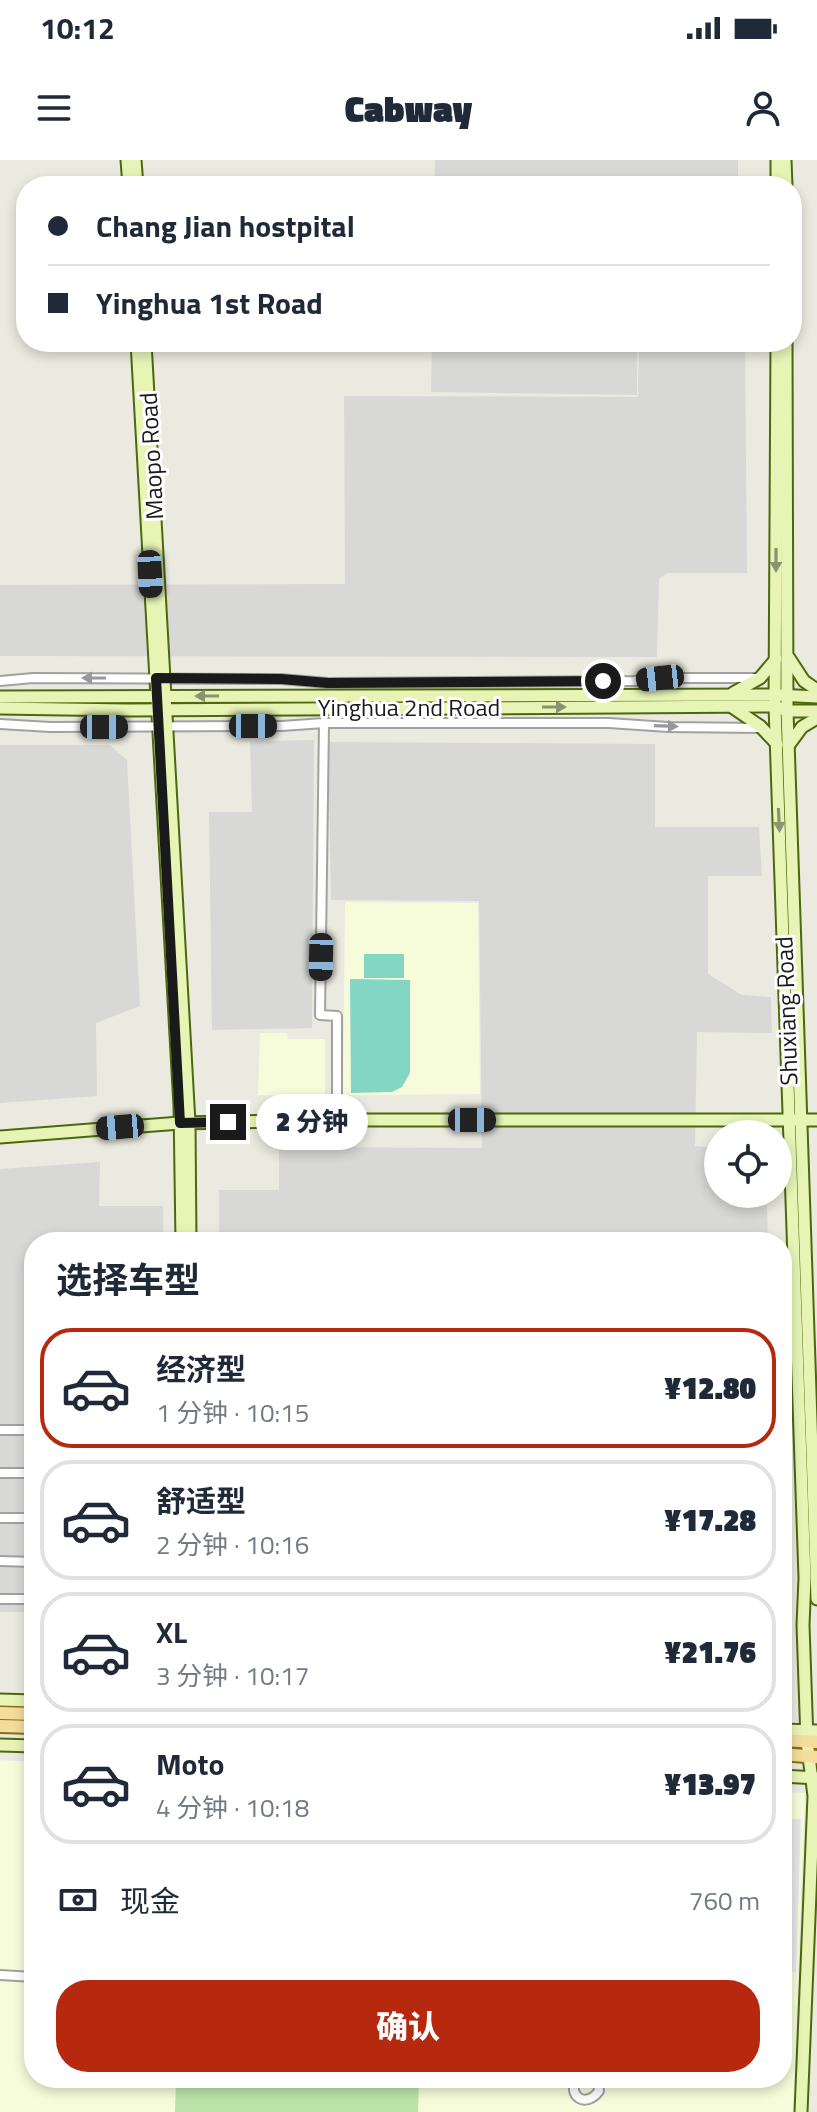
<!DOCTYPE html>
<html lang="zh">
<meta charset="utf-8">
<style>
body{margin:0;font-family:"Titillium Web","Noto Sans SC",sans-serif;background:#f6f6f7;color:#1f2937;height:100vh;display:flex;flex-direction:column;font-size:30px;white-space:nowrap}
*{box-sizing:border-box;margin:0}
p{font-size:26px;color:#747a83}
.icon{flex:none;width:44px;height:44px;fill:none;stroke:currentColor;stroke-width:2;stroke-linecap:round;stroke-linejoin:round}
.map{position:relative;flex:1;overflow:hidden}
.sheet{position:absolute;left:24px;top:1072px;width:768px;height:856px;display:flex;flex-direction:column;background:#fff;border-radius:32px;box-shadow:0 4px 12px #0003}
.sheet>*{flex:none}
.top-card{position:absolute;left:16px;top:16px;width:786px;height:176px;border-radius:32px;box-shadow:0 4px 12px #0003;display:grid;align-content:center;height:176px;padding:0 32px;background:#fff}
.fabs{position:absolute;left:704px;top:960px;display:grid;gap:16px}
.fabs a{display:grid;place-items:center;width:88px;height:88px;border-radius:50%;background:#fff;box-shadow:0 4px 12px #0003;font-size:40px}
.end{position:absolute;width:36px;height:36px;margin:-18px;border:10px solid #1a1a1a;background:#fff;box-shadow:0 0 0 4px #fff}
.from{border-radius:50%}
.bubble{position:absolute;height:56px;border-radius:28px;background:#fff;box-shadow:0 4px 12px #0003;font-size:26px;font-weight:800;line-height:56px;text-align:center}
.car{position:absolute;width:24px;height:48px;margin:-24px -12px;border-radius:10px;box-shadow:0 0 6px 2px #0007;background:linear-gradient(#222 24%,#8ab4d8 0 40%,#222 0 76%,#8ab4d8 0 86%,#222 0)}
.top-card b{display:flex;align-items:center;gap:28px;height:76px;font-size:30px}
.top-card b+b{border-top:2px solid #e0e1e3}
.top-card i{width:20px;height:20px;background:#1f2937}
ul{padding:0;list-style:none}
li{display:flex;align-items:center;gap:24px;height:120px;margin:0 16px 12px;padding:0 16px;border:4px solid #e0e1e3;border-radius:32px}
li div{flex:1}
li b{display:block;font-size:30px}
li em{font-style:normal;font-weight:800}
li.selected{border-color:#b7290e}
li>.icon{width:72px;height:72px;stroke-width:1.5}
h2{padding:0 32px;font-size:36px;line-height:96px}
.pay{display:flex;align-items:center;gap:20px;height:88px;padding:0 32px;font-size:30px}
.pay p{margin-inline-start:auto}
.primary-button{display:flex;gap:16px;margin-top:auto;padding:16px 32px}
.primary-button a{flex:1;height:92px;border-radius:32px;background:#b7290e;color:#fff;font-size:32px;font-weight:800;line-height:92px;text-align:center}
.status{display:flex;justify-content:space-between;align-items:center;height:56px;padding:0 40px;background:#fff;direction:ltr}
.status svg{height:22px;fill:currentColor}
header{display:flex;justify-content:space-between;align-items:center;height:104px;padding:0 32px;background:#fff;font-size:36px;font-weight:800}
.map>svg:first-child{display:block}
</style>
<div class="status"><b>10:12</b><svg viewBox="0 0 49 12"><path d="M0 12V9h3v3zM5 12V6h3v6zM10 12V3h3v9zM15 12V0h3v12zM26 1h20v11H26zM47 4h2v5h-2z"/></svg></div>
<header><svg class="icon" aria-label="menu" viewBox="0 0 24 24"><path d="M4 6h16M4 12h16M4 18h16"/></svg>Cabway<svg class="icon" aria-label="person" viewBox="0 0 24 24"><circle cx="12" cy="8" r="4"/><path d="M4 21q1-7 8-7t8 7"/></svg></header>
<div class="map">
<svg width="817" height="1952" viewBox="0 0 817 1952">
<rect width="100%" height="100%" fill="#ebeae0"/>
<g fill="#d8d8d7">
<path d="M435,0H738V26H434Z"/>
<path d="M432,182H637V235L431,232Z"/>
<path d="M639,182H745L747,413H667L659,419L657,497L0,496V425L345,424L344,236L638,237Z"/>
<path d="M314,580L312,868L212,870L209,652H252L250,581Z"/>
<path d="M328,582L655,584V667H759L762,716H708V814L742,835L771,837L772,873L697,872L695,986L716,988L718,1034H732L742,1045H767L768,1082H219V1030H279V987L482,988L479,741L331,740Z"/>
<path d="M0,585H110L127,600L140,846L96,863L97,936L0,943Z"/>
<path d="M100,1002L99,1046H163V1082H34V1452H0V1009Z"/>
</g>
<g fill="#f6fcd9">
<path d="M345,742L478,743L480,934L343,935Z"/>
<path d="M260,873H287L288,879H325V936L258,935Z"/>
<path d="M0,1600L34,1602V1918H782V1632L805,1633L793,1952H0Z"/>
</g>
<path fill="#bce3a9" d="M176,1918H419L418,1952H175Z"/>
<g fill="#83d6c3">
<rect x="364" y="794" width="40" height="24"/>
<path d="M350,819L410,820V913L402,927L392,932L351,933Z"/>
</g>
<path fill="#e6e6e6" d="M782,1659H801L796,1812L782,1811Z"/>
<g fill="none" stroke-linecap="round" stroke-linejoin="round">
<g stroke="#a1a1a1" stroke-width="12">
<g id="street">
<path d="M0,521L33,518L281,519L328,523L634,521L660,518H759"/>
<path d="M324,563L320,855L337,856V960"/>
<path d="M0,564L50,567L282,566L324,563H609L668,567L762,568"/>
<path d="M0,1270H34"/>
<path d="M0,1313H34"/>
<path d="M0,1358H34"/>
<path d="M0,1401L34,1402"/>
<path d="M0,1439H34"/>
<path d="M0,1815L34,1817"/>
<path d="M577,1918C566,1936 586,1949 599,1931L598,1922L595,1918"/>
</g>
</g>
<g stroke="#4f670c" stroke-width="15">
<g id="secondary">
<path d="M127,0L129,26"/>
<path d="M135,0L137,26"/>
<path d="M777,0V26"/>
<path d="M785,0L786,26"/>
<path d="M137,182L180,946L182,1082"/>
<path d="M145,182L189,963L190,1082"/>
<path d="M777,182L775,546L805,1418L803,1465L807,1581L814,1636L801,1952"/>
<path d="M786,182L787,551L817,1439"/>
<path d="M789,498L804,521L817,530"/>
<path d="M733,533L760,518L776,499"/>
<path d="M0,537L777,535L817,537"/>
<path d="M732,547L760,566L777,584"/>
<path d="M0,548L128,550L775,546L787,551H817"/>
<path d="M788,586L802,567L817,558"/>
<path d="M0,977L180,963L337,960H817"/>
<path d="M0,1540L34,1541"/>
<path d="M782,1570L817,1571"/>
<path d="M0,1585L34,1586"/>
<path d="M782,1616L817,1618"/>
</g>
</g>
<g stroke="#87710a" stroke-width="16">
<g id="primary">
<path d="M0,1553L34,1554"/>
<path d="M0,1566L34,1567"/>
<path d="M782,1580L817,1582"/>
<path d="M782,1594L817,1597"/>
</g>
</g>
<use href="#street" stroke="#fff" stroke-width="8"/>
<use href="#secondary" stroke="#e7f4b6" stroke-width="11"/>
<use href="#primary" stroke="#f4dc9d" stroke-width="12"/>
</g>
<defs><path id="oneway-solid" d="M-6-.8H1V-3.2L6.5 0L1 3.2V.8H-6Z" transform="scale(2)"/></defs>
<g fill="#8b9270">
<use href="#oneway-solid" transform="translate(776 400) rotate(90)"/>
<use href="#oneway-solid" transform="translate(207 536) rotate(180)"/>
<use href="#oneway-solid" transform="translate(554 547)"/>
<use href="#oneway-solid" transform="translate(779 660) rotate(87)"/>
</g>
<g fill="#989898">
<use href="#oneway-solid" transform="translate(94 518) rotate(180)"/>
<use href="#oneway-solid" transform="translate(666 566) rotate(2)"/>
</g>
<g fill="none" stroke-linecap="round" stroke-linejoin="round">
<path stroke="#1a1a1a" stroke-width="10" d="M228,962L180,963L156,518L281,519L328,523L603,521"/>
</g>
<g text-anchor="middle" stroke-width="6" stroke-linejoin="round" paint-order="stroke">
<g font-size="24" fill="#1a1a1a" stroke="#fff">
<text transform="translate(152 296) rotate(-93)" y="8">Maopo Road</text>
<text x="409" y="556">Yinghua 2nd Road</text>
<text transform="translate(787 851) rotate(-92)" y="8">Shuxiang Road</text>
</g>
</g>
</svg>
<div class="fabs">
<a><svg class="icon" aria-label="locate" viewBox="0 0 24 24"><circle cx="12" cy="12" r="6"/><path d="M12 2v4M12 18v4M2 12h4M18 12h4"/></svg></a>
</div>
<i class="end from" style="left:603px;top:521px"></i>
<i class="end" style="left:228px;top:962px"></i>
<div class="bubble" style="left:256px;top:934px;width:112px">2 分钟</div>
<i class="car" style="left:150px;top:414px;rotate:177deg"></i>
<i class="car" style="left:660px;top:518px;rotate:264deg"></i>
<i class="car" style="left:253px;top:566px;rotate:90deg"></i>
<i class="car" style="left:104px;top:567px;rotate:90deg"></i>
<i class="car" style="left:321px;top:797px;rotate:181deg"></i>
<i class="car" style="left:472px;top:960px;rotate:90deg"></i>
<i class="car" style="left:120px;top:967px;rotate:265deg"></i>
<div class="top-card">
<b><i class="from"></i>Chang Jian hostpital</b>
<b><i></i>Yinghua 1st Road</b>
</div>
<section class="sheet">
<h2>选择车型</h2>
<ul>
<li class="selected"><svg class="icon" aria-label="car" viewBox="0 0 24 24"><path d="M5 17H2v-5l4-1 3-4h7l3 4 3 1v5h-3M9 17h6M6 11h13"/><circle cx="7" cy="17" r="2"/><circle cx="17" cy="17" r="2"/></svg><div><b>经济型</b><p>1 分钟 · 10:15</p></div><em>¥12.80</em></li>
<li><svg class="icon" aria-label="car" viewBox="0 0 24 24"><path d="M5 17H2v-5l4-1 3-4h7l3 4 3 1v5h-3M9 17h6M6 11h13"/><circle cx="7" cy="17" r="2"/><circle cx="17" cy="17" r="2"/></svg><div><b>舒适型</b><p>2 分钟 · 10:16</p></div><em>¥17.28</em></li>
<li><svg class="icon" aria-label="car" viewBox="0 0 24 24"><path d="M5 17H2v-5l4-1 3-4h7l3 4 3 1v5h-3M9 17h6M6 11h13"/><circle cx="7" cy="17" r="2"/><circle cx="17" cy="17" r="2"/></svg><div><b>XL</b><p>3 分钟 · 10:17</p></div><em>¥21.76</em></li>
<li><svg class="icon" aria-label="car" viewBox="0 0 24 24"><path d="M5 17H2v-5l4-1 3-4h7l3 4 3 1v5h-3M9 17h6M6 11h13"/><circle cx="7" cy="17" r="2"/><circle cx="17" cy="17" r="2"/></svg><div><b>Moto</b><p>4 分钟 · 10:18</p></div><em>¥13.97</em></li>
</ul>
<div class="pay"><svg class="icon" aria-label="cash" viewBox="0 0 24 24"><path d="M3 7h18v10H3z"/><circle cx="12" cy="12" r="2"/></svg>现金<p>760 m</p></div>
<div class="primary-button"><a>确认</a></div>
</section>
</div>
